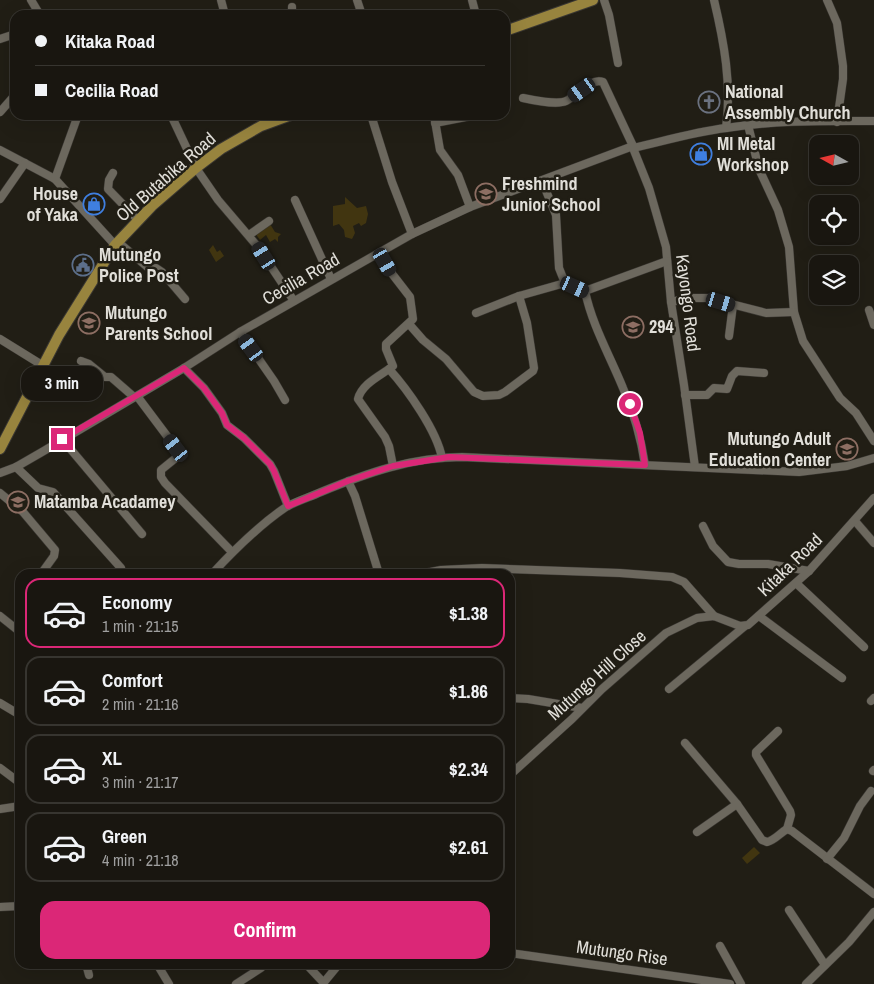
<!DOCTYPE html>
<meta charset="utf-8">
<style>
body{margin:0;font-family:"Archivo Narrow",sans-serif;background:#26231e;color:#f1f3f6;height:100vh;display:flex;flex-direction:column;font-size:19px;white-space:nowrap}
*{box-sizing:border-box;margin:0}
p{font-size:16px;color:#9f9f9f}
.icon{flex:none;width:28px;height:28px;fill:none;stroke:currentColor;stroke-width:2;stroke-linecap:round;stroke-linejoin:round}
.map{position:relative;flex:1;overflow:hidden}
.sheet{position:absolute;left:15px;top:569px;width:500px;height:400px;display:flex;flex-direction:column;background:#191610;border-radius:15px;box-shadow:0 5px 20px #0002,0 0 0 1px #373530}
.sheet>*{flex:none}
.banner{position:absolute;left:10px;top:10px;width:500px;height:110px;border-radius:15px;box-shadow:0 5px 20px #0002,0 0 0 1px #373530;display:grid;align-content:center;height:110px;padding:0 25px;background:#191610}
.needle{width:32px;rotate:278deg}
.tools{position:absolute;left:809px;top:135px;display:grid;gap:10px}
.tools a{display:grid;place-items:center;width:50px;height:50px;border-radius:10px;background:#191610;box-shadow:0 5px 20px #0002,0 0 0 1px #373530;font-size:25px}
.end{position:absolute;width:22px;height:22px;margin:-11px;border:6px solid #db2777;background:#fff;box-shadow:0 0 0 2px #fff}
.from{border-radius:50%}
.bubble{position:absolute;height:35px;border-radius:15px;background:#191610;box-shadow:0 5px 20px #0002,0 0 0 1px #373530;font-size:16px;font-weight:700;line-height:35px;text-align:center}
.car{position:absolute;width:15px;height:30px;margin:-15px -8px;border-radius:6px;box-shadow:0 0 4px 1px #0007;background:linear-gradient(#222 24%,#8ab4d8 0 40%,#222 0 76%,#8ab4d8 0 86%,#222 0)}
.banner b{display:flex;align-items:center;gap:18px;height:48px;font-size:19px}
.banner b+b{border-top:1px solid #373530}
.banner i{width:12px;height:12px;background:#f1f3f6}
ul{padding:9px 0 0;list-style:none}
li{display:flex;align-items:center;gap:15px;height:70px;margin:0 10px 8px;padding:0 15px;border:2px solid #373530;border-radius:15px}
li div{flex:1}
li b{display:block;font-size:19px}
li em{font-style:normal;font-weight:700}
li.active{border-color:#db2777}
li>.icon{width:45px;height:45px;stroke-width:1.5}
.button{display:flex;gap:10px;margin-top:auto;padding:10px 25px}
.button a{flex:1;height:58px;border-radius:15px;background:#db2777;color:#fff;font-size:20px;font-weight:700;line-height:58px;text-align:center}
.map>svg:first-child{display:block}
</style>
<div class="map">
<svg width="874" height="984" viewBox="0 0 874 984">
<rect width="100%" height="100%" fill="#211e15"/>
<g fill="#413510">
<path d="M345,197L357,208L366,206L368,214L366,223L361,226L359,223L353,226L355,233L352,239L345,237L344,230L339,224L333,226V206L345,204Z"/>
<path d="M270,224L275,232L281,234L278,237V242L275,239L270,242L266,235L260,240L255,233Z"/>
<path d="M213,245L217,252L220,250L224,256L216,262L209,250Z"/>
<path d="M754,847L760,853L747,864L742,858Z"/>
</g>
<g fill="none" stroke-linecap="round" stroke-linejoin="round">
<g stroke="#3a3732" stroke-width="9">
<g id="minor">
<path d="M31,0L40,15"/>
<path d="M221,0L225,15"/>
<path d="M357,0L362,15"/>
<path d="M472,0L476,15"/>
<path d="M604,0L609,15L618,63"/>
<path d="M714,0C724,42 732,85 726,128"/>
<path d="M827,0L837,23L843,66V79L837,122"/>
<path d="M292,7V15"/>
<path d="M0,39L15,34"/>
<path d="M523,98C532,100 558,105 566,101C577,96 591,77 603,82L633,146"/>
<path d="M0,112L15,95"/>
<path d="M171,115L196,168L218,200L258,247L294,301"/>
<path d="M371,115L392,182L412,234"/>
<path d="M434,115L440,150L458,175L470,207"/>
<path d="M435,123L476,115"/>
<path d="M748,125L759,169L778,210L789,247L794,312L803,341L840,398L856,413L874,441"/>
<path d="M633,148L649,188L666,247L671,302L684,385L695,467"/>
<path d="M0,150L55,179L115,245"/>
<path d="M113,173L109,180L108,189L138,220"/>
<path d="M55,179L78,115"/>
<path d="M542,181L556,215L559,268L565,283L585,291C592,325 610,356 623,388C634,413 641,438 645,465"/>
<path d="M0,199L25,163"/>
<path d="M295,200L331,279"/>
<path d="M249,235L269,221"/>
<path d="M118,242L151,270L156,268L162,272L185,299"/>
<path d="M379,253L393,275L410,297L413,319L386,344V349L393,366C382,375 362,383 358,399L385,437L389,446L393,466"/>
<path d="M585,291L667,261"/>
<path d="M671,302L689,298H708L766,313L794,312"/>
<path d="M869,310L874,325"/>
<path d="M476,313L519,296"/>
<path d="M409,324L423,340L446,359L474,392L483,396L499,395L505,392L533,371L534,368L527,323L519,296L565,283"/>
<path d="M240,332L274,381L285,400"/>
<path d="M729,336L733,305"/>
<path d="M0,339L42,365"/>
<path d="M81,361L89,364L105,377H111L134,397"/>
<path d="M184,368L204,388L222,413L227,425L244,438L270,464L274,471L288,506"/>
<path d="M389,369C408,390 437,431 442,458"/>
<path d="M685,395H707L714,388L727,389L732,376L737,371L764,373"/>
<path d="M137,396L176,448L177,457L161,470V477L165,483L232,552"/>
<path d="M62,439L142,534"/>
<path d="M16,467L38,488L53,492L121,568"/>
<path d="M0,473L16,467L42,452L184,368L240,332L412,234L470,207L633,146V148C664,141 694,132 726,128C775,120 825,121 874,121"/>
<path d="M348,481L355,496L379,574"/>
<path d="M0,493L23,512L55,550L54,556L41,574"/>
<path d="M855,521L874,543"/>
<path d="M703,526L713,546L728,562L739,564H768L809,571"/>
<path d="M212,574C235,549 258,526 286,507C297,501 310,497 321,492C367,473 412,457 462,457L799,472L847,466L874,458"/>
<path d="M420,574L441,570L482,568L620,573L672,577L684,582L714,616"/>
<path d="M796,583L864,647"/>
<path d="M0,616L20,632"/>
<path d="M759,616L842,678"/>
<path d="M669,689L745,626"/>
<path d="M510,698L528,699L582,708"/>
<path d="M871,701L874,698"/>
<path d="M0,703L20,715"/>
<path d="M778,731L756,752V755L790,811L791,815L787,829"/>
<path d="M685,743L737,804"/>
<path d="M0,768L20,783"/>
<path d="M873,771L874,770"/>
<path d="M510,775L572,719L602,689L666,633L697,618L714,616L740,626L748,625L809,571L874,498"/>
<path d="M0,809L20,806"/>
<path d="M697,832L737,804L762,840L767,842C775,840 780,833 787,829L792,831L874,894"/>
<path d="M827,859L844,838L860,806L871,791"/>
<path d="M0,907L20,906"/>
<path d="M789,910L825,965"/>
<path d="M720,946L741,984"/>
<path d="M510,953L730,984"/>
<path d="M86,964L89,975"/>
<path d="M157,964L169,984"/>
<path d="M306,964L322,981H325L339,964"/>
<path d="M236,984L261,968"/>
<path d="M806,984L849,942L874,912"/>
</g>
</g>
<g stroke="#3a3732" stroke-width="12">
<g id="major">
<path d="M505,31L593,0"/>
<path d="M0,449L59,335L115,245L152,206L196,168L221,149L261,126L291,115"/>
</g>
</g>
<use href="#minor" stroke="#6c685e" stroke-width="8"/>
<use href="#major" stroke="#98843e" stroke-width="10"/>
</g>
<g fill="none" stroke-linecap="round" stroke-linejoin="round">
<path stroke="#db2777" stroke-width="6" d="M62,439L184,368L204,388L222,413L227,425L244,438L270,464L274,471L288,506L348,481L393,466L449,457L645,465L640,433L630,404"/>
</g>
<defs>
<g id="church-ring" transform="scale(1.125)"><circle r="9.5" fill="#211e15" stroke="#6b7280" stroke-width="1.5"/><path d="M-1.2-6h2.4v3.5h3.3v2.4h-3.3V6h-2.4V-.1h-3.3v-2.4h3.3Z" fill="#6b7280"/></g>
<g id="shop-ring" transform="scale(1.125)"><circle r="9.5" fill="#211e15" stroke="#3f7fe0" stroke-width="1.5"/><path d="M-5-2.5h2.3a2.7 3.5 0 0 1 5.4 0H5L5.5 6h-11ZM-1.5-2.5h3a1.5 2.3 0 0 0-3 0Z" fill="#3f7fe0"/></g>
<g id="school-ring" transform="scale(1.125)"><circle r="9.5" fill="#211e15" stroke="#8d6e63" stroke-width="1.5"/><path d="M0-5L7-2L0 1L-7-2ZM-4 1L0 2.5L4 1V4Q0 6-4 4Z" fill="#8d6e63"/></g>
<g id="civic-ring" transform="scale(1.125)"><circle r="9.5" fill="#211e15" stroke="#5c6f8a" stroke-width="1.5"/><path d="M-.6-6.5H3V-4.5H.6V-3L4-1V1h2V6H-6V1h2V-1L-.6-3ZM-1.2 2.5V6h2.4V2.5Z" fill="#5c6f8a"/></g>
</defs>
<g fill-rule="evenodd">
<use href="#church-ring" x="709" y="102"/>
<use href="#shop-ring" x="701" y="154"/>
<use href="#school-ring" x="486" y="194"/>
<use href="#shop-ring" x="94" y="204"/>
<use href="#civic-ring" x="83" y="265"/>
<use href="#school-ring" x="89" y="323"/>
<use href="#school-ring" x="633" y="327"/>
<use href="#school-ring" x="847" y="449"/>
<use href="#school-ring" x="18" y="502"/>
</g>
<g text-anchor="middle" stroke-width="5" stroke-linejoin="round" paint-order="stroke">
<g font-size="18" font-weight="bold" fill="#e1dfd9" stroke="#211e15" text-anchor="start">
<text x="725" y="98">National<tspan x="725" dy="21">Assembly Church</tspan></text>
<text x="717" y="150">Ml Metal<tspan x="717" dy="21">Workshop</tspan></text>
<text x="502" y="190">Freshmind<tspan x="502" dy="21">Junior School</tspan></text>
<text x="78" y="200" text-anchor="end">House<tspan x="78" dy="21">of Yaka</tspan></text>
<text x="99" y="261">Mutungo<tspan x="99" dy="21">Police Post</tspan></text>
<text x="105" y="319">Mutungo<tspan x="105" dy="21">Parents School</tspan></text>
<text x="649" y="333">294</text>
<text x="831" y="445" text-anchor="end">Mutungo Adult<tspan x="831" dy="21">Education Center</tspan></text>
<text x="34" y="508">Matamba Acadamey</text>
</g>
<g font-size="18" fill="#e1dfd9" stroke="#211e15">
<text transform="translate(166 177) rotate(-41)" y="6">Old Butabika Road</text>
<text transform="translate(301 279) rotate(-30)" y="6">Cecilia Road</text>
<text transform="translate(688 303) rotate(83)" y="6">Kayongo Road</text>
<text transform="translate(790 565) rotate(-44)" y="6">Kitaka Road</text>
<text transform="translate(597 675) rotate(-42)" y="6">Mutungo Hill Close</text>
<text transform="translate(622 953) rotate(8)" y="6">Mutungo Rise</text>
</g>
</g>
</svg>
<div class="tools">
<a><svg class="needle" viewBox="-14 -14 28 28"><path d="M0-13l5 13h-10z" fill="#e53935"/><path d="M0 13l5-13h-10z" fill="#9f9f9f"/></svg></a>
<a><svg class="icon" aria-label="locate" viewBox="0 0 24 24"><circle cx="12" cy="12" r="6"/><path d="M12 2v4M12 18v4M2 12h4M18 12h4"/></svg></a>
<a><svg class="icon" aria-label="layers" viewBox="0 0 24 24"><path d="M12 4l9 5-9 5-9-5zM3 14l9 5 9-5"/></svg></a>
</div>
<i class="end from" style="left:630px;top:404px"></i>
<i class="end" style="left:62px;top:439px"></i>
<div class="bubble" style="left:21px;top:366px;width:82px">3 min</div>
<i class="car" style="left:582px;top:90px;rotate:235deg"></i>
<i class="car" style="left:264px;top:256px;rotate:328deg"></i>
<i class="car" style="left:385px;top:262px;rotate:150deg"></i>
<i class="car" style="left:575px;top:287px;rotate:114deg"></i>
<i class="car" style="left:721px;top:302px;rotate:107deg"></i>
<i class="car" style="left:251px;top:348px;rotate:324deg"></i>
<i class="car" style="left:176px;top:448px;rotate:323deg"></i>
<div class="banner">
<b><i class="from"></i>Kitaka Road</b>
<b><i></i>Cecilia Road</b>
</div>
<section class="sheet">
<ul>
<li class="active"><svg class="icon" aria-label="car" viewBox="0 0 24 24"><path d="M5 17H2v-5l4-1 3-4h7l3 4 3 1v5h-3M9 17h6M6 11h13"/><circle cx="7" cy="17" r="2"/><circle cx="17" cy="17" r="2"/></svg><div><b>Economy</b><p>1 min · 21:15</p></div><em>$1.38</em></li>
<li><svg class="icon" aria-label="car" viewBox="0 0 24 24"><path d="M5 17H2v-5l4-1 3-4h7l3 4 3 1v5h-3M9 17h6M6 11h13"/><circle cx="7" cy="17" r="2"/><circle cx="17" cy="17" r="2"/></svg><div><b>Comfort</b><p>2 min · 21:16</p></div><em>$1.86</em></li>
<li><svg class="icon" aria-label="car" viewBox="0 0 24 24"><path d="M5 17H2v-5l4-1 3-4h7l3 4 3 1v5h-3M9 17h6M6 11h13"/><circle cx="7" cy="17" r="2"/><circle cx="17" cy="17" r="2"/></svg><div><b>XL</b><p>3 min · 21:17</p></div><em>$2.34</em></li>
<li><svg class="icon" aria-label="car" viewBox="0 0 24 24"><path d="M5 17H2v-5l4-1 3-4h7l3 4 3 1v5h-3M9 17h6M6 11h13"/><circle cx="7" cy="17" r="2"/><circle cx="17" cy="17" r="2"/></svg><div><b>Green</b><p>4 min · 21:18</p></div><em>$2.61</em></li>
</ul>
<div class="button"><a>Confirm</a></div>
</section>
</div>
